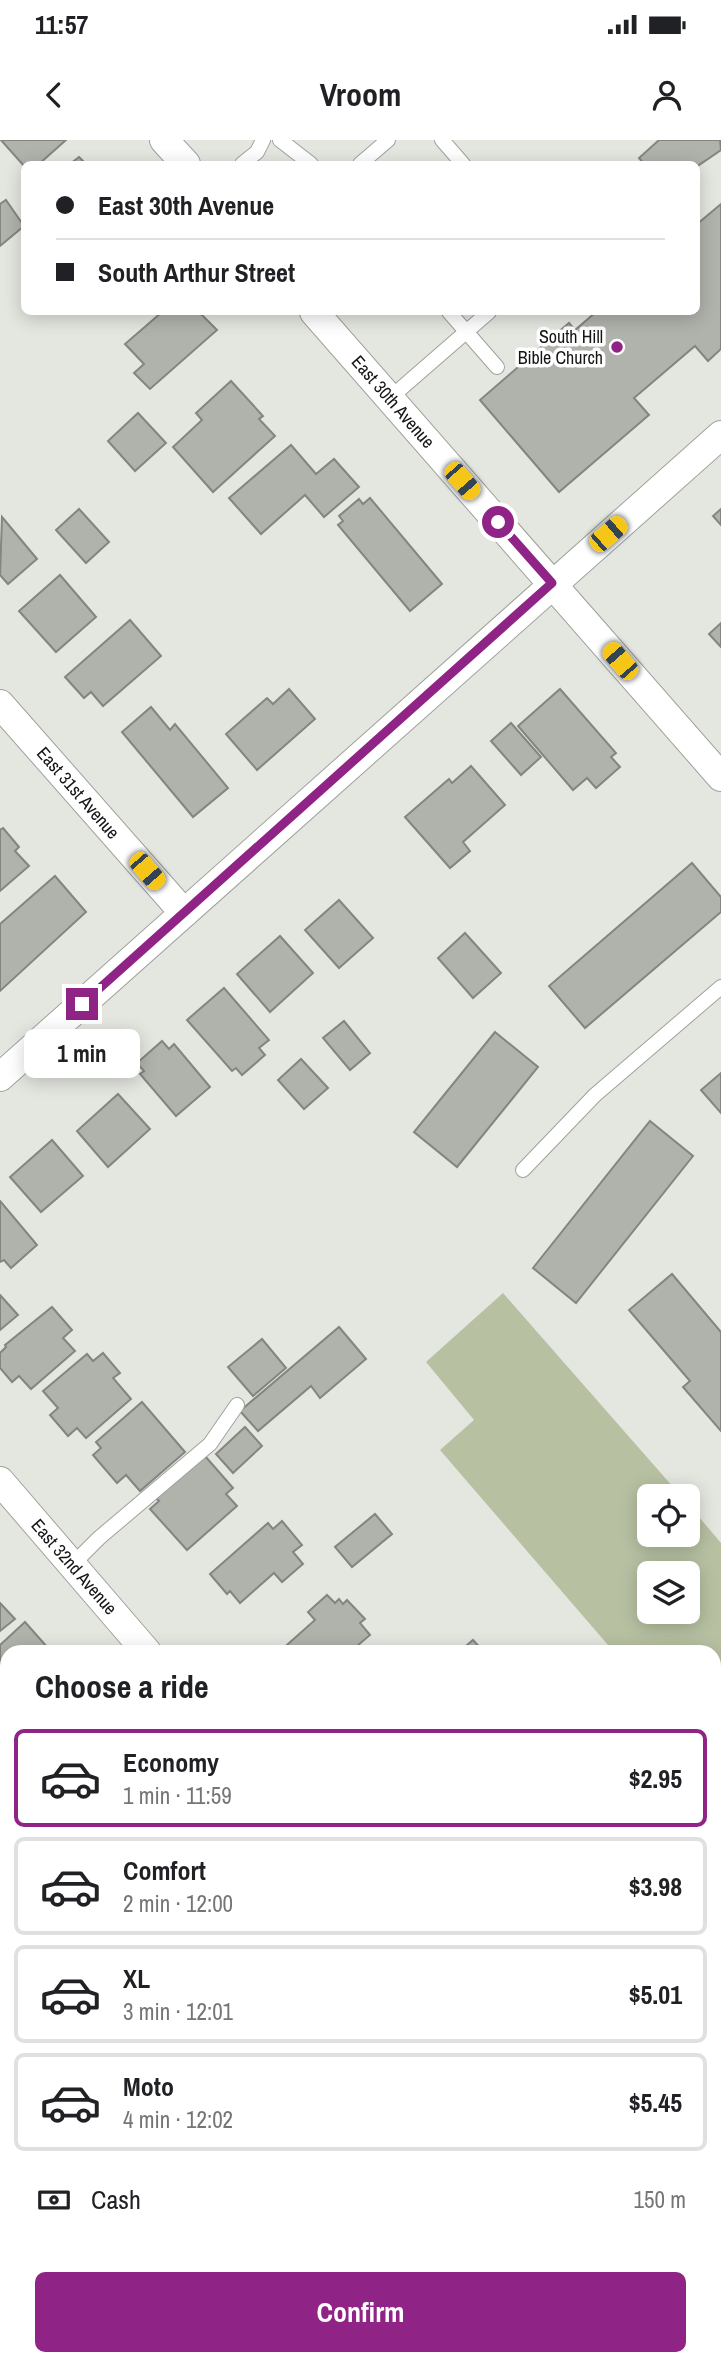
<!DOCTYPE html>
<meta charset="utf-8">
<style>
body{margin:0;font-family:"Archivo Narrow",sans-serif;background:#f2f2f2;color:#202124;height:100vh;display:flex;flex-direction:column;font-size:26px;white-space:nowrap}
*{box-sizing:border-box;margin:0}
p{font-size:23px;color:#757577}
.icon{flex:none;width:38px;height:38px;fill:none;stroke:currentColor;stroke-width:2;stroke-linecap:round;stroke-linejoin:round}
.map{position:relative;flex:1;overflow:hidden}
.side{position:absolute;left:0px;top:1505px;width:721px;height:721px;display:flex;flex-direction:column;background:#fff;border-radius:21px 21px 0 0;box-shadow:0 4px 18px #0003}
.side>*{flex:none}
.guide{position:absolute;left:21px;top:21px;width:679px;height:154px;border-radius:10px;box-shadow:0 4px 18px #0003;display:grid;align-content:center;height:154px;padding:0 35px;background:#fff}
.fabs{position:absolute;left:637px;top:1344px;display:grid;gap:14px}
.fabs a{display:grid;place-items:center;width:63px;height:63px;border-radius:10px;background:#fff;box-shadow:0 4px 18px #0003;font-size:35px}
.end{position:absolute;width:32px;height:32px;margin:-16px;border:9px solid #8f2386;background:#fff;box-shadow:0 0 0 4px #fff}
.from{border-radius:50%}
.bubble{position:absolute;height:49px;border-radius:10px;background:#fff;box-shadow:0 4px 18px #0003;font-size:23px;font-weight:700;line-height:49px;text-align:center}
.car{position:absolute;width:21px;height:42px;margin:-21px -10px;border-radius:9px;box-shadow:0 0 5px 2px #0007;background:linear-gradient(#f5c518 24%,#345 0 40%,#f5c518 0 76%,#345 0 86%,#f5c518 0)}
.guide b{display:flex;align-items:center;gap:24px;height:66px;font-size:26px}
.guide b+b{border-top:2px solid #e0e0e0}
.guide i{width:18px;height:18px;background:#202124}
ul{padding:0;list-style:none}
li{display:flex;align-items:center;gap:21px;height:98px;margin:0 14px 10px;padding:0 21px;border:4px solid #e0e0e0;border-radius:10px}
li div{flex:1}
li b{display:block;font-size:26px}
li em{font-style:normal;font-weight:700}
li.on{border-color:#8f2386}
li>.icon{width:63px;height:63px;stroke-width:1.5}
h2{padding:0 35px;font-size:32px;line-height:84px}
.pay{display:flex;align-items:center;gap:18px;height:77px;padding:0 35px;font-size:26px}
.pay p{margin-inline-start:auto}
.button{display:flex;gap:14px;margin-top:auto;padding:14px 35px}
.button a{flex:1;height:80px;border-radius:10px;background:#8f2386;color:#fff;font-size:28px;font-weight:700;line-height:80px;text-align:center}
.status{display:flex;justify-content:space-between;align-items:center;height:49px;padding:0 35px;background:#fff;direction:ltr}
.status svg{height:19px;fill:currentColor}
header{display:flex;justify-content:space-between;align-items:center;height:91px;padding:0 35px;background:#fff;font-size:32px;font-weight:700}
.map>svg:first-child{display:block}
</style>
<div class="status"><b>11:57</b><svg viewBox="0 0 49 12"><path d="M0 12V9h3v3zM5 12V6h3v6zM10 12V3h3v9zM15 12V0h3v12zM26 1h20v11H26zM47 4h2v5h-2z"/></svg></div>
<header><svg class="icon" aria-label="back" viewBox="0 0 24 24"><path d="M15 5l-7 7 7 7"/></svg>Vroom<svg class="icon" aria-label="person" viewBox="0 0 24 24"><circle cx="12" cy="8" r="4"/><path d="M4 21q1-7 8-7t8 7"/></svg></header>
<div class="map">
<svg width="721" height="2226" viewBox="0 0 721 2226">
<rect width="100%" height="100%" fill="#e4e6e0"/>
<g fill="#b7c1a2" fill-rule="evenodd">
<path d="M503,1153L681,1356H649V1395H688V1364L721,1403V1637L714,1628V1512H614L440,1310L474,1280L426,1222ZM649,1433H688V1472H649Z"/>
<path d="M721,1675V1743L714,1735V1681Z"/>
</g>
<g fill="#b0b2ac" stroke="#83857f" stroke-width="2">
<path d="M1,0H66L39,24L24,26Z"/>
<path d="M659,0H720L721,10L696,27V24H644L639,18Z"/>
<path d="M79,17L86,24H70Z"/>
<path d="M6,60L24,86L0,106V64Z"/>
<path d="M721,64V209L708,221L695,206L634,258L649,275L559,352L480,260L569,183L575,190L596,172H696V85Z"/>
<path d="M162,172H199L217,190L150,249L134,233L144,224L125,204Z"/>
<path d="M231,241L263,276L259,279L275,296L213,352L173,307L202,280L196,273Z"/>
<path d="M138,273L166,303L135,331L108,301Z"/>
<path d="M291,305L316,334L334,319L359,347L324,377L305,355L261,394L229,358Z"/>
<path d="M370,358L442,444L410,471L338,385L343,381L339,376L359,359L363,364Z"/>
<path d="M79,369L109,402L86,423L56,390Z"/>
<path d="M721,369V385L713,376Z"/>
<path d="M2,377L37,419L8,444L0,435Z"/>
<path d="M60,435L96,477L56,512L19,471Z"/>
<path d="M130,480L161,516L103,566L91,552L84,558L65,537Z"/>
<path d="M721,483V507L709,494Z"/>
<path d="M289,549L315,579L257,630L226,594L267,558L273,564Z"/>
<path d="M560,549L616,613L611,617L620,627L596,648L587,638L573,650L518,586Z"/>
<path d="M151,567L170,590L175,584L228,648L193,677L122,592Z"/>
<path d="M511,583L541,617L521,635L491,601Z"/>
<path d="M471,626L505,665L463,702L470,711L450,728L405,677L449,639L452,643Z"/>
<path d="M3,688L19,707L15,711L29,726L0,751V690Z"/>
<path d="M692,723L721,757V772L585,888L549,846Z"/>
<path d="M55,736L86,772L0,851V784Z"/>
<path d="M339,760L373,798L339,828L305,790Z"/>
<path d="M465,793L501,833L473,858L438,818Z"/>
<path d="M280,796L313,833L270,872L237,834Z"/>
<path d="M224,848L269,900L259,908L265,915L242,935L236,928L232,931L187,880Z"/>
<path d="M344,881L370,913L350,930L323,898Z"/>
<path d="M495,892L538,927L457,1027L414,992Z"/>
<path d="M162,901L169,909L174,904L210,947L176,976L140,934L144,931L137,923Z"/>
<path d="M301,919L328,948L304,969L278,940Z"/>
<path d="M721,933V973L701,950Z"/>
<path d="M118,954L150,989L108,1027L77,991Z"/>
<path d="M650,981L693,1016L576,1163L533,1128Z"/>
<path d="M52,1000L83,1036L41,1072L10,1037Z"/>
<path d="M0,1061L37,1105L11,1128L4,1120L0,1122Z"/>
<path d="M672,1134L721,1192V1291L683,1247L690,1241L629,1170Z"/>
<path d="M0,1155L18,1175L0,1190Z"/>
<path d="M52,1167L72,1190L63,1198L75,1211L31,1249L19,1236L12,1242L0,1228V1213L6,1207L5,1205Z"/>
<path d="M339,1187L366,1219L320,1258L311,1246L258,1291L240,1271Z"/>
<path d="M262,1199L286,1228L253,1256L228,1227Z"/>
<path d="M103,1213L120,1233L113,1238L131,1259L86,1298L77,1288L68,1296L50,1275L58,1268L43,1251L87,1214L93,1221Z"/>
<path d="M142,1262L185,1312L140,1351L126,1335L117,1343L93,1315L101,1308L96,1302Z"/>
<path d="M245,1287L262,1306L233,1333L216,1314Z"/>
<path d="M205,1316L233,1348L226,1354L237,1366L187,1410L150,1369L159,1361L156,1358Z"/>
<path d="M375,1374L392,1394L352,1427L335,1407Z"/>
<path d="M282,1381L302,1405L293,1412L303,1424L282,1442L274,1433L240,1463L230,1451L227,1454L210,1434L268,1383L273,1389Z"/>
<path d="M327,1455L335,1463L339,1459L343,1464L347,1460L365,1479L360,1483L370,1495L350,1512H279L315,1480L308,1472Z"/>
<path d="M0,1463L15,1479L0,1491Z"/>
<path d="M25,1482L48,1508L44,1512H7V1584L0,1590V1505Z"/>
<path d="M473,1500L484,1512H459Z"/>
<path d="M0,1637L7,1645V1683L0,1689Z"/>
<path d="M0,1810L7,1818V1825L0,1831Z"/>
<path d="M0,1863L7,1871V1882L0,1888Z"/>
<path d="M7,1897V1963L0,1955V1904Z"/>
<path d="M714,1952L721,1960V2004L714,2010Z"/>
<path d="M11,2219H39L46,2226H3Z"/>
<path d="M248,2219H288L280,2226H266L262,2221L254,2226Z"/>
<path d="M333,2219H351L354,2226H325Z"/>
<path d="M590,2219H653L659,2226H596Z"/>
</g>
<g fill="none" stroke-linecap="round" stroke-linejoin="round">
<g stroke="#a0a29c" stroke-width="16">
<g id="service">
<path d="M280,0L311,24"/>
<path d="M442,0L463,24"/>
<path d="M242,24L257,12L263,0"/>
<path d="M360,24L388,0"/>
<path d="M449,172L497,227"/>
<path d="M390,258L489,172"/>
<path d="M523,1030L595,955L721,847"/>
<path d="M72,1425L99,1398L210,1304L237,1265"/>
</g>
</g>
<g stroke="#a0a29c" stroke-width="30">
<g id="minor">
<path d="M164,0L186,24"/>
<path d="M314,172L721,637"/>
<path d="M0,564L184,773"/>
<path d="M0,937L721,295"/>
<path d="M0,1341L147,1512"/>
<path d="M0,2072L7,2080"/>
<path d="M714,2169L721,2177"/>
<path d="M128,2219L134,2226"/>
</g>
</g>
<use href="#service" stroke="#fff" stroke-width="14"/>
<use href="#minor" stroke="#fff" stroke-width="28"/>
</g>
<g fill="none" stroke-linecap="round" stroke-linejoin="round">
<path stroke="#8f2386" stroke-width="9" d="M82,864L552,443L498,382"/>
</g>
<circle fill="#8f2386" stroke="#fff" stroke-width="2.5" cx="617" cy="207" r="7"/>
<g text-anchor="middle" stroke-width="7" stroke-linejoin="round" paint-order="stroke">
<g font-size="18" fill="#151614" stroke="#fff" text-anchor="end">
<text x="603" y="203">South Hill<tspan x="603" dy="21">Bible Church</tspan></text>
</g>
<g font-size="18" fill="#151614" stroke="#fff">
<text transform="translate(393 262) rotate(49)" y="6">East 30th Avenue</text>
<text transform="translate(78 653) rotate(49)" y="6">East 31st Avenue</text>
<text transform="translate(74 1427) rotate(49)" y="6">East 32nd Avenue</text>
</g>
</g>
</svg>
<div class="fabs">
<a><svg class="icon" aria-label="locate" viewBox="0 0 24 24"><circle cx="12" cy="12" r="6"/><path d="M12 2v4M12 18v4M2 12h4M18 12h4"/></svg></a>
<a><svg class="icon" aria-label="layers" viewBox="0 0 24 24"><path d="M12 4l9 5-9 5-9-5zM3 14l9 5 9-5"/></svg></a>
</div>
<i class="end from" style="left:498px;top:382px"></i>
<i class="end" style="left:82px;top:864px"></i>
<div class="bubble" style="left:24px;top:889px;width:116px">1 min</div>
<i class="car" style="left:462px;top:341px;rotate:139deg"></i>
<i class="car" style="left:608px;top:394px;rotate:49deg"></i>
<i class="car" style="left:620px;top:521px;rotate:319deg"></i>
<i class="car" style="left:147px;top:731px;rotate:139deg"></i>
<div class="guide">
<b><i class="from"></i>East 30th Avenue</b>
<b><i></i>South Arthur Street</b>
</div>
<section class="side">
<h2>Choose a ride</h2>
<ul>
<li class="on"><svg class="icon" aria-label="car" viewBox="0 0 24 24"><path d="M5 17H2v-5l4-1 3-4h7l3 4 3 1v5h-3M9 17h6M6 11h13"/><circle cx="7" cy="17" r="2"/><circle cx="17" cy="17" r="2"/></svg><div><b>Economy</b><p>1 min · 11:59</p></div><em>$2.95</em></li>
<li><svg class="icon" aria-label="car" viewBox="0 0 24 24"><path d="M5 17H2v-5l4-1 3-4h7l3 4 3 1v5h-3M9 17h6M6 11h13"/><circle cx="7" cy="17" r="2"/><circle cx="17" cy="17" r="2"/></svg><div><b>Comfort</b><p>2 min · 12:00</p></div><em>$3.98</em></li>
<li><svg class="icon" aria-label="car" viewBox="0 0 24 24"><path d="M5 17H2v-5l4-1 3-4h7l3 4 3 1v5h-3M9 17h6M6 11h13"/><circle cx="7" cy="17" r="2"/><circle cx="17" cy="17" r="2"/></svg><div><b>XL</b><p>3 min · 12:01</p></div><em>$5.01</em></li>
<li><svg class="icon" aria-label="car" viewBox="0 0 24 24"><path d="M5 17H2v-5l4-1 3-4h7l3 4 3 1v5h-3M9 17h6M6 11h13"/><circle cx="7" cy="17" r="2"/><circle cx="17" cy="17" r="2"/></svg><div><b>Moto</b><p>4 min · 12:02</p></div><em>$5.45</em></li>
</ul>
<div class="pay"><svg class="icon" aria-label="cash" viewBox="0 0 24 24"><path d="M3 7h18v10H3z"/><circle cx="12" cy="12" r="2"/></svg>Cash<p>150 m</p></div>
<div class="button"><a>Confirm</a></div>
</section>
</div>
